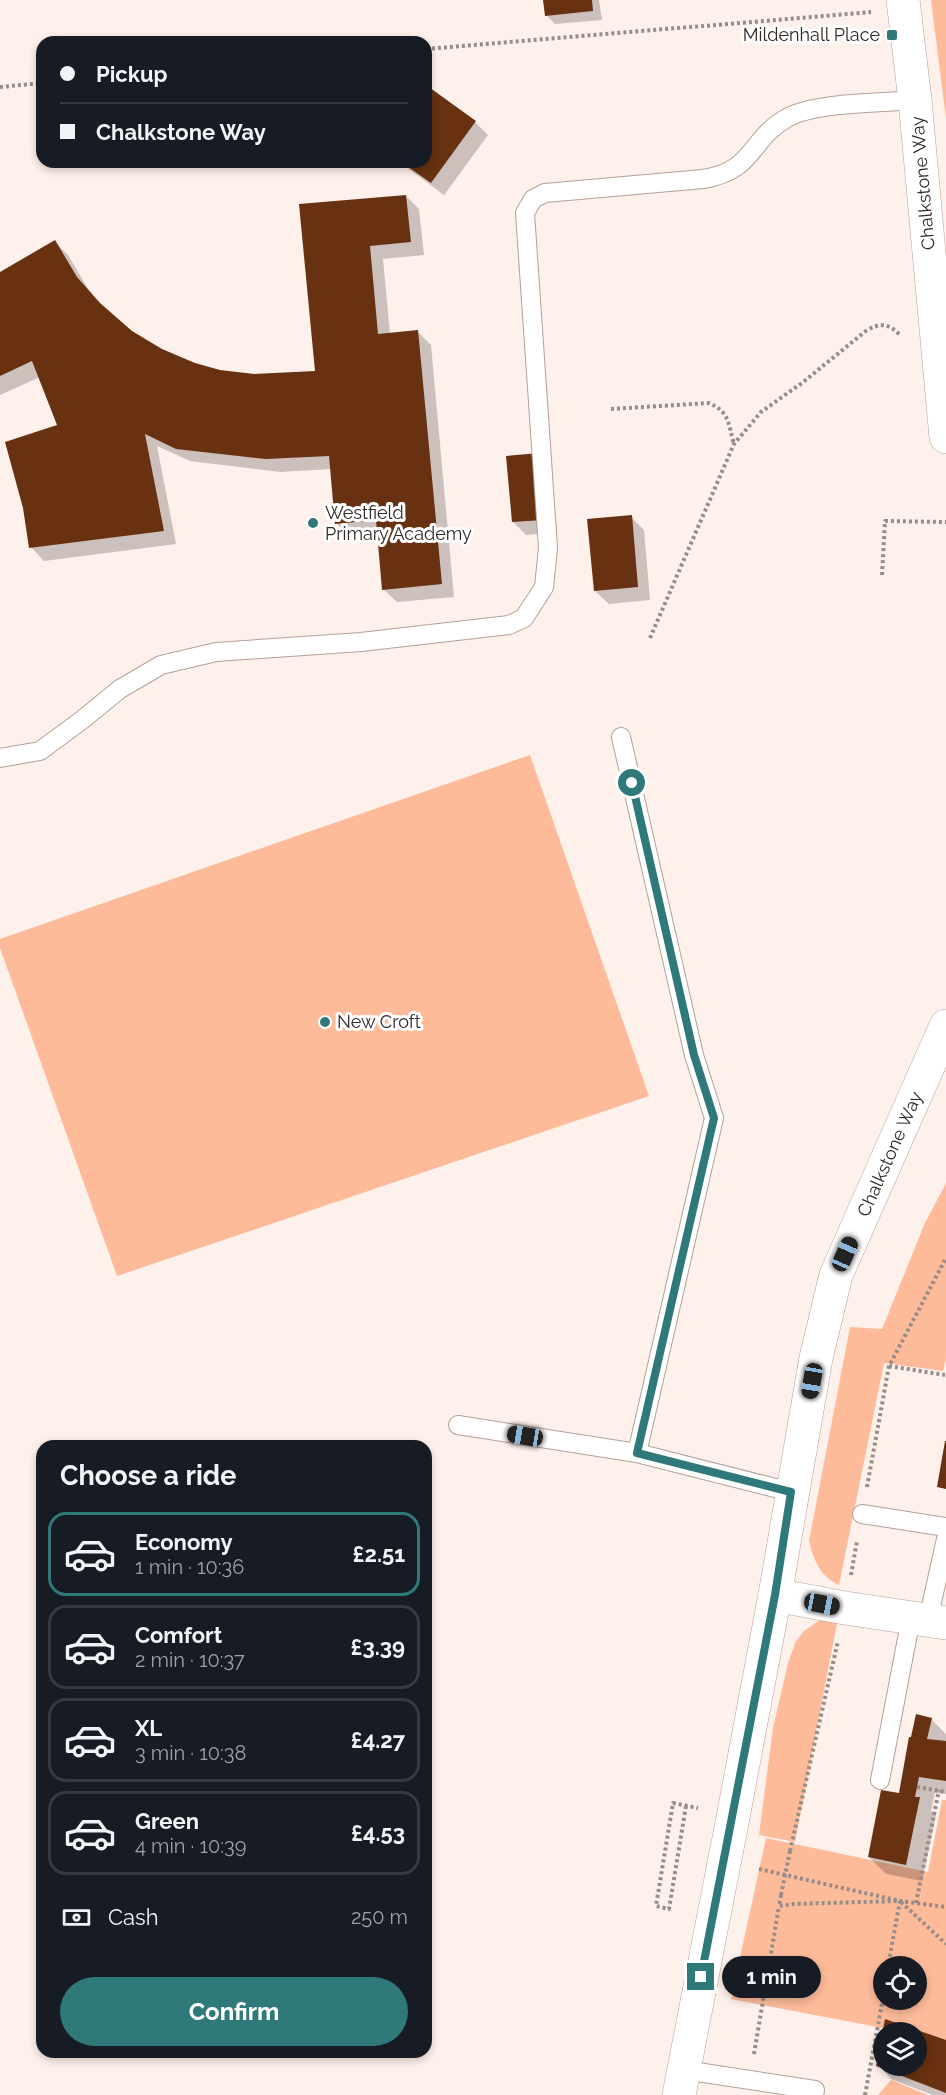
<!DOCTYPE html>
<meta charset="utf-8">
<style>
body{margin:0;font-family:Raleway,sans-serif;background:#242831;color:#f1f3f6;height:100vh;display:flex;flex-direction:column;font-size:22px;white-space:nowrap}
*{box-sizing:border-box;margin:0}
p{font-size:20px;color:#9ea1a6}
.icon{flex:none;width:33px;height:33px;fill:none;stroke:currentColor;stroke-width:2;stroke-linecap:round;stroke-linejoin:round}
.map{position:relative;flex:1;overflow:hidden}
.sheet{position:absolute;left:36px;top:1440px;width:396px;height:618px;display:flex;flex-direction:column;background:#171b24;border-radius:18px;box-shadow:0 3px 9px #0003}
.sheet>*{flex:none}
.banner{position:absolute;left:36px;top:36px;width:396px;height:132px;border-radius:18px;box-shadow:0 3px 9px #0003;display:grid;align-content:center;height:132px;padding:0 24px;background:#171b24}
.fabs{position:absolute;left:873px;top:1956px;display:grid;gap:12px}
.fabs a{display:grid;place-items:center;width:54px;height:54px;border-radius:50%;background:#171b24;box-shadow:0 3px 9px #0003;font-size:30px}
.end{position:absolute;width:27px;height:27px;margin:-14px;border:8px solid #2f797b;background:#fff;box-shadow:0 0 0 3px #fff}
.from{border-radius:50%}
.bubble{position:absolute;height:42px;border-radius:21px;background:#171b24;box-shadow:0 3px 9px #0003;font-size:20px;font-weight:700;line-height:42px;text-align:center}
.car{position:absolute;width:18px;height:36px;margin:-18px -9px;border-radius:8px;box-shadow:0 0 4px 2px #0007;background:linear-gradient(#222 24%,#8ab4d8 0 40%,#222 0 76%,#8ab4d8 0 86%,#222 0)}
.banner b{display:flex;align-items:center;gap:21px;height:57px;font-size:22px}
.banner b+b{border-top:2px solid #363941}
.banner i{width:15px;height:15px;background:#f1f3f6}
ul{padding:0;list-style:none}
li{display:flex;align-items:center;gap:18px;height:84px;margin:0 12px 9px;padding:0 12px;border:3px solid #363941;border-radius:18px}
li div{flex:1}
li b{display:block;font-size:22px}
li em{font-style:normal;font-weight:700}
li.on{border-color:#2f797b}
li>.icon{width:54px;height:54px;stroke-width:1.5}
h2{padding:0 24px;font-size:27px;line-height:72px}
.pay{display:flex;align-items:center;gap:15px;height:66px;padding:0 24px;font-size:22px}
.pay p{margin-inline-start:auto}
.cta{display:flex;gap:12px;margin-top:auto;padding:12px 24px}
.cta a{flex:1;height:69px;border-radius:36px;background:#2f797b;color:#fff;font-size:24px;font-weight:700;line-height:69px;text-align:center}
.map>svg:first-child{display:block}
</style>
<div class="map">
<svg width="946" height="2095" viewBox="0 0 946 2095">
<rect width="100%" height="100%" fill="#fef0ea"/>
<g fill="#fdbb9a" fill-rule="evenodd">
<path d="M931,0H946V119Z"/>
<path d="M530,755L649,1096L117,1276L0,948V939Z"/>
<path d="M946,1183V1359L943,1371L884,1363L839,1585C820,1576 814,1561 809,1541L850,1327L882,1329L925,1223Z"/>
<path d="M824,1617L838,1618L795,1842L759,1835L773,1728L788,1663L796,1641L804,1631Z"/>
<path d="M942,1800H946V2041L916,2032H904L731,1999L766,1838L928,1872ZM884,1966H916V2000H884Z"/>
<path d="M891,2080L928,2095H878Z"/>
</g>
<g fill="#0003">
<path d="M545,0H599L602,20L555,24L546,15Z"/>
<path d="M426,87L475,122L488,135L444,195L399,162H426Z"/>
<path d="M406,196L419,209L424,255L383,259L390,334L418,332L431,345L454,597L397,602L383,589L378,534L350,536L336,523L331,469L280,472L190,461L157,446L176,544L44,561L31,547L59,426L40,377L0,395V274L55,242L68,255L90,292L106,311L131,332L161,351L194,364L219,371L254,376L317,373L301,206Z"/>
<path d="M551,468L557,532L526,535L513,522Z"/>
<path d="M631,517L644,530L650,600L609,604L595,591Z"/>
<path d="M931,1719L946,1734V1794L935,1793L931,1811L936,1815L922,1881L886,1874L869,1857L900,1795Z"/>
<path d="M886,2020L946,2042V2095H933L891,2079L878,2065L916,2066V2032H884Z"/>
</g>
<g fill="#683111" fill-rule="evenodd">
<path d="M543,0H592L593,11L545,16Z"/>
<path d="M426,85L476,121L431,183L401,162H426Z"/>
<path d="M406,195L411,242L370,246L378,334L418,330L442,584L382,590L376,520L335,524L329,456L266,459L176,449L145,434L164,531L29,548L23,508L5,442L57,425L32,361L0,376V272L55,240L77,277L100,303L132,331L162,349L195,363L220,370L254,374L315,371L299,204Z"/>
<path d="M539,453L544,520L512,522L506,456Z"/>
<path d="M632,515L638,587L594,591L587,519Z"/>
<path d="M945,1441H946V1489L937,1487Z"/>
<path d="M916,1714L932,1718L927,1739L946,1741V1781L919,1777L915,1797H920L906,1865L868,1857L881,1790L899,1793L909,1737H911Z"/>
<path d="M885,2019L946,2040V2093L876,2066ZM884,2032H916V2066H884Z"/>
</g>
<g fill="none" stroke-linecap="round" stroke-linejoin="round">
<g stroke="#b5a096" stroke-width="20">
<g id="service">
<path d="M621,737L694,1055L714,1118L637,1453"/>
<path d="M0,758L40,751L82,720L120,689L161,665L216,652L361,642L509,625L524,618L544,587L548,548L525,213L533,199L545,193L703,179C755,171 750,138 787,118C815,102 882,103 915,100"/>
<path d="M458,1425L637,1453L791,1492"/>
<path d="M862,1514L946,1527"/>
<path d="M928,1620L946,1539"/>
<path d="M880,1780L911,1618"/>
<path d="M684,2070L815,2090L814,2095"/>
</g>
</g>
<g stroke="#b5a096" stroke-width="34">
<path id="minor" d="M775,1595L845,1608L946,1623"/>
</g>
<g stroke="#b5a096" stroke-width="34">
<g id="tertiary">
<path d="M903,0L915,100L946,437"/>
<path d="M731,1828L775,1595L816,1358L836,1275L946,1026"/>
<path d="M679,2095L711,1930"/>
</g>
</g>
<g stroke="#978c87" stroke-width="4" stroke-dasharray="3 3" stroke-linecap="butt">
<path d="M426,49L871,12"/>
<path d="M0,87L42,83"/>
<path d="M611,409L709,403C730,412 728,424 734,444"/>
<path d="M882,575L885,521L946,522"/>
<path d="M650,638L734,444L761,412L802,383L867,330C881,323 888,323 900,335"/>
<path d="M889,1366L945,1375"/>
<path d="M867,1487L889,1366L946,1258"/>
<path d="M851,1575L857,1541"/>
<path d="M917,1787L946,1792"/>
<path d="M686,1806L669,1909L656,1906L673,1803L698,1808"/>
<path d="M790,1851L838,1641"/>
<path d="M759,1869L900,1901L946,1907"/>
<path d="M781,1895L779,1906L793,1904L900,1901L888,1966"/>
<path d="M901,1902L946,1944"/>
<path d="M916,1903L939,1790"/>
<path d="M754,2054L779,1906"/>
<path d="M865,2095L884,1993"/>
</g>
<use href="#service" stroke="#fff" stroke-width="18"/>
<use href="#minor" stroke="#fff" stroke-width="33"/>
<use href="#tertiary" stroke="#fff" stroke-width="33"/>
<g stroke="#b5a096" stroke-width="34" stroke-linecap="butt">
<path id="tertiary-bridge" d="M711,1930L731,1828"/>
</g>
<path stroke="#978c87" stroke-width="4" stroke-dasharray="3 3" stroke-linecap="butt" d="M781,1895L790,1851"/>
<use href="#tertiary-bridge" stroke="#fff" stroke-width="33"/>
</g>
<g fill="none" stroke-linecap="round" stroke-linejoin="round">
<path stroke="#2f797b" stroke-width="8" d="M632,783L694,1055L714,1118L637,1453L791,1492L775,1595L701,1977"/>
</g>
<g fill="#2f797b" stroke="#fff" stroke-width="2">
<rect x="886" y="29" width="12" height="12" rx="3"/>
<circle cx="313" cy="523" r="6"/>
<circle cx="325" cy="1022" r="6"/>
</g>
<g text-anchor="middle" stroke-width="6" stroke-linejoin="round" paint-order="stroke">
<g font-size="18" fill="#312925" stroke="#fff" text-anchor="start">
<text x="880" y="41" text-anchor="end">Mildenhall Place</text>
<text x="325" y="519">Westfield<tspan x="325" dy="21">Primary Academy</tspan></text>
<text x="337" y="1028">New Croft</text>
</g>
<g font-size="18" fill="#312925" stroke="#fff">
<text transform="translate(923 183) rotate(-95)" y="6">Chalkstone Way</text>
<text transform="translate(890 1154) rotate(-66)" y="6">Chalkstone Way</text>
</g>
</g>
</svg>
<div class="fabs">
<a><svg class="icon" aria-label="locate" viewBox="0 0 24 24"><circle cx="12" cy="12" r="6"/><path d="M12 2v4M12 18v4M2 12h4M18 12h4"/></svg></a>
<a><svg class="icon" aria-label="layers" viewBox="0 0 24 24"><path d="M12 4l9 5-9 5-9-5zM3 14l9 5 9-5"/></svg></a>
</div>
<i class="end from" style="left:632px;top:783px"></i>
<i class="end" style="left:701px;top:1977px"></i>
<div class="bubble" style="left:722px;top:1956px;width:99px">1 min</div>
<i class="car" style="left:845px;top:1254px;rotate:24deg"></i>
<i class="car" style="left:812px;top:1381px;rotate:190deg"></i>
<i class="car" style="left:525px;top:1436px;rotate:279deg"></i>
<i class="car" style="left:822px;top:1604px;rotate:101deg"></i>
<div class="banner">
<b><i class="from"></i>Pickup</b>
<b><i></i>Chalkstone Way</b>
</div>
<section class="sheet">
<h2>Choose a ride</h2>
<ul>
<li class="on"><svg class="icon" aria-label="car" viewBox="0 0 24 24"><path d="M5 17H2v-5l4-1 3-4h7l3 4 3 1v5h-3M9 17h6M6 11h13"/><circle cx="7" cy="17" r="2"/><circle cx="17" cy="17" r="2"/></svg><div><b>Economy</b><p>1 min · 10:36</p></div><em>£2.51</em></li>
<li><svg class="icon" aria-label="car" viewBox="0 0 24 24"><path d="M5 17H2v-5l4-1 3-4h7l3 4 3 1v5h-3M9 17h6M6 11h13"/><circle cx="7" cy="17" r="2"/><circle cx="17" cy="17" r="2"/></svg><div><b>Comfort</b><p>2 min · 10:37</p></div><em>£3.39</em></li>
<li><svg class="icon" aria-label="car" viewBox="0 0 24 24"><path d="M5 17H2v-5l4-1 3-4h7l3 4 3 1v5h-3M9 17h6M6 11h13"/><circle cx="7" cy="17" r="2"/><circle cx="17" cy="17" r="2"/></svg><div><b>XL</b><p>3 min · 10:38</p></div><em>£4.27</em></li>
<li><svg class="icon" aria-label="car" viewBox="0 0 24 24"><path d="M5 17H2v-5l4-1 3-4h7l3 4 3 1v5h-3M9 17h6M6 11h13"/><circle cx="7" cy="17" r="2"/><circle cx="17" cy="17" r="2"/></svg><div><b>Green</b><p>4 min · 10:39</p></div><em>£4.53</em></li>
</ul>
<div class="pay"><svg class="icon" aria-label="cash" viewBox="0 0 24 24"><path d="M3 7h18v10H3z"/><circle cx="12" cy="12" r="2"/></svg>Cash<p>250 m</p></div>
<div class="cta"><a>Confirm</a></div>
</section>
</div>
